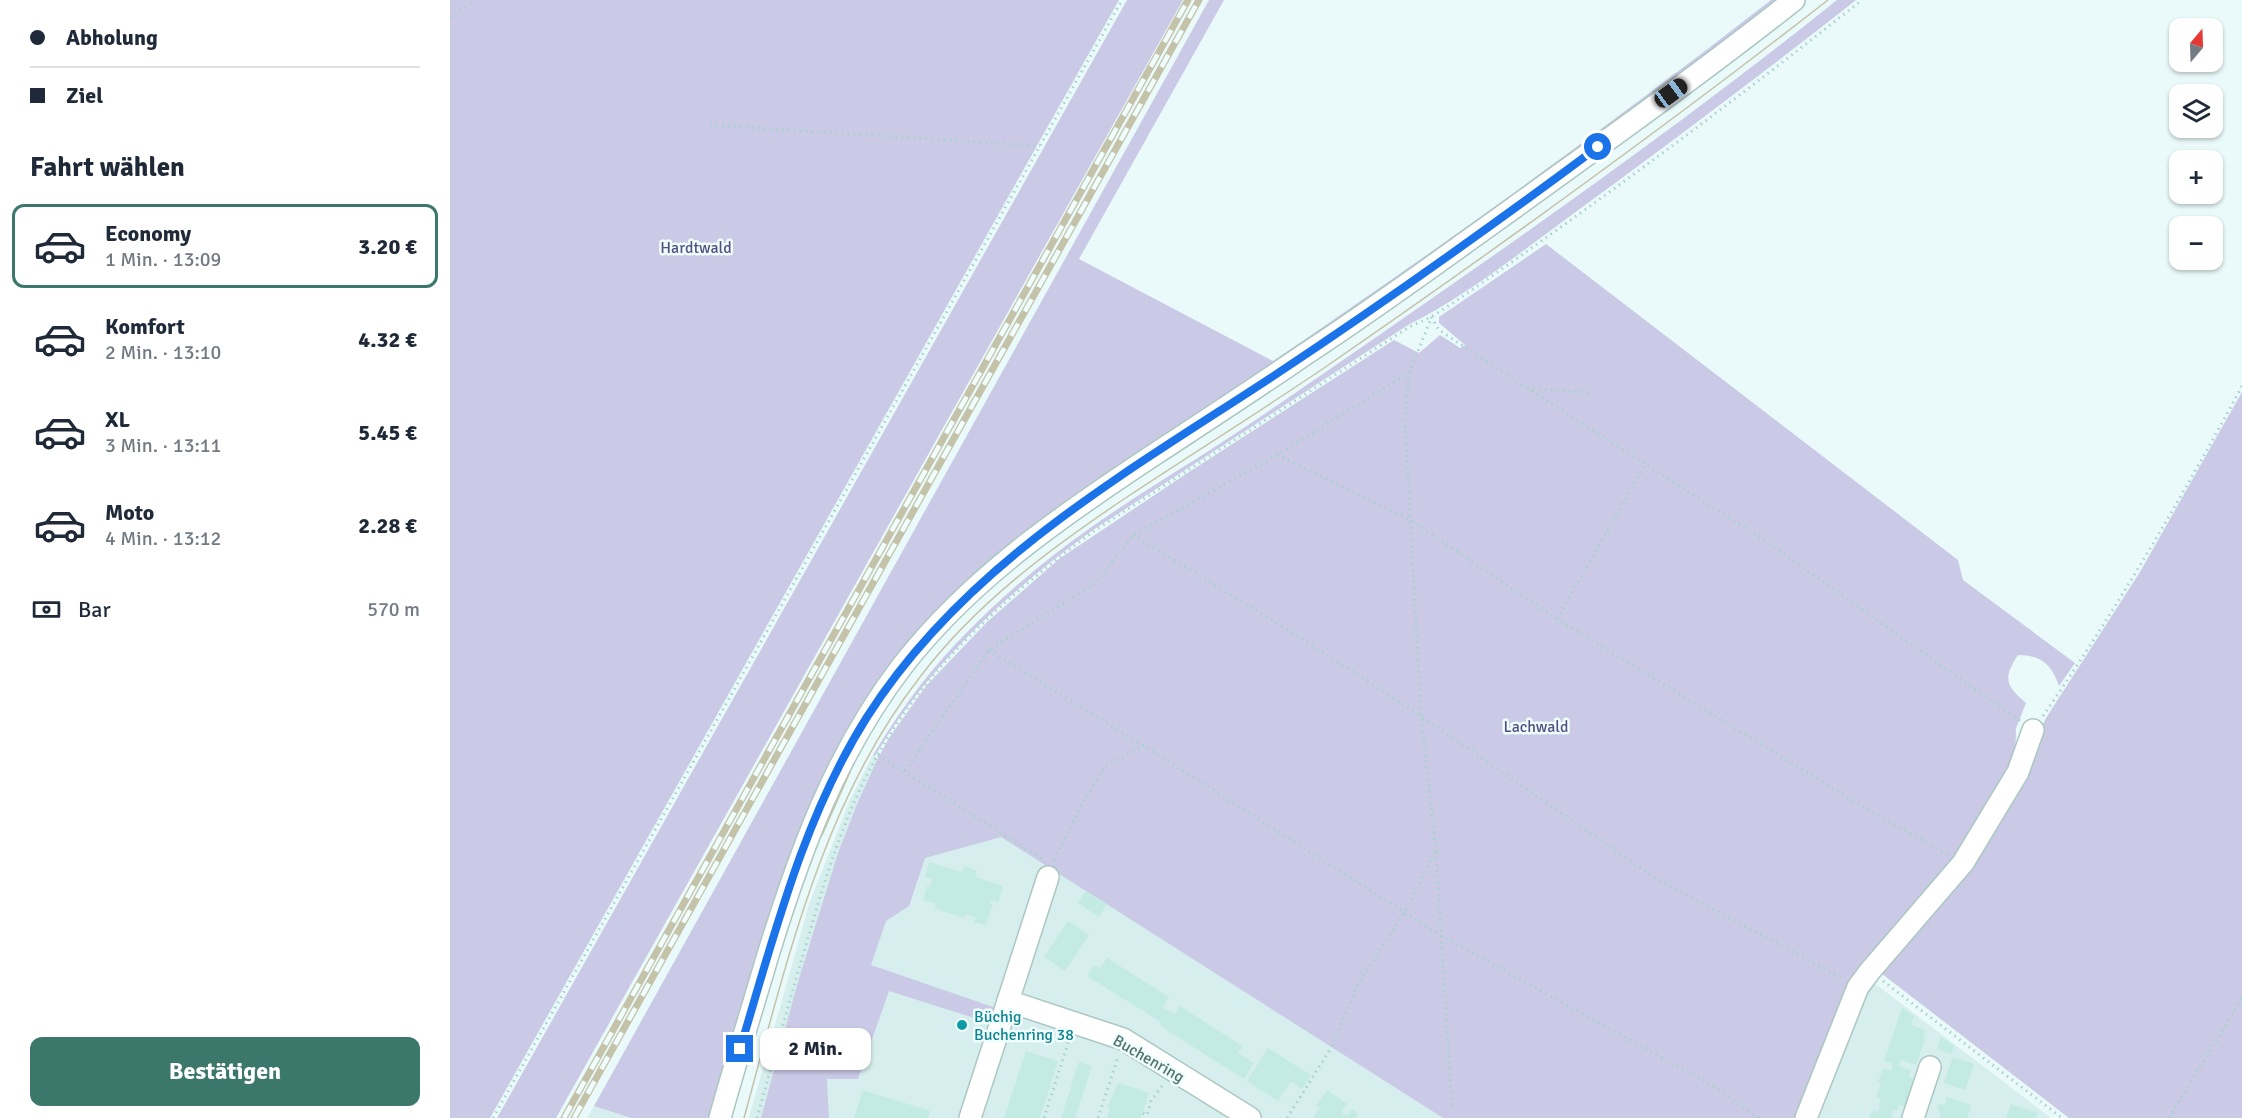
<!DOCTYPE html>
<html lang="de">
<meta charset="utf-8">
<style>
body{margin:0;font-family:Signika,sans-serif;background:#f6f6f7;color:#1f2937;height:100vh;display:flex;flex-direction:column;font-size:22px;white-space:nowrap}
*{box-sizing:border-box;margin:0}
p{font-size:20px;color:#747a83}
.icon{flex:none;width:33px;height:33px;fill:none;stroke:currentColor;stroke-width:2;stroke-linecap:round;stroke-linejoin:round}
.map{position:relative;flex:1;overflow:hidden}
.details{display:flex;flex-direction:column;background:#fff;width:450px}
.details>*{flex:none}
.hud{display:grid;align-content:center;height:132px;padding:0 30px;background:#fff}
.needle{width:39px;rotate:19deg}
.fabs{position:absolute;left:1719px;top:18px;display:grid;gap:12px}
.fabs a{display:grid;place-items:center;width:54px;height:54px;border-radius:12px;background:#fff;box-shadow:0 2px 4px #0004;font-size:30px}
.end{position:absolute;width:27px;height:27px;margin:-14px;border:8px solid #1a73e8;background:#fff;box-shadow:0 0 0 3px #fff}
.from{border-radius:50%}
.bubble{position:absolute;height:42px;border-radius:12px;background:#fff;box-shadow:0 2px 4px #0004;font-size:20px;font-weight:700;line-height:42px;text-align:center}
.car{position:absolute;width:18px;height:36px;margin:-18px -9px;border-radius:8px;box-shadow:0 0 4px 2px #0007;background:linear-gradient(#222 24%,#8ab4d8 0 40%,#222 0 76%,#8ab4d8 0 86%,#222 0)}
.hud b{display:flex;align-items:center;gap:21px;height:57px;font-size:22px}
.hud b+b{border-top:2px solid #e0e1e3}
.hud i{width:15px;height:15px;background:#1f2937}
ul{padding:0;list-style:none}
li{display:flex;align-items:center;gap:18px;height:84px;margin:0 12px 9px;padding:0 18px;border:3px solid transparent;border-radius:12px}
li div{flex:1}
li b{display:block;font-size:22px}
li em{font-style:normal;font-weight:700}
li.on{border-color:#3b776a}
li>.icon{width:54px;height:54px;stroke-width:1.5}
h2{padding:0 30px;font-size:27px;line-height:72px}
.pay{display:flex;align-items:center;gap:15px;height:66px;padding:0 30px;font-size:22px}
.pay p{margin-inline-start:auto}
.action{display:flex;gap:12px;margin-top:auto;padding:12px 30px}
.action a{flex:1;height:69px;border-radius:12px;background:#3b776a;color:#fff;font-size:24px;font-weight:700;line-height:69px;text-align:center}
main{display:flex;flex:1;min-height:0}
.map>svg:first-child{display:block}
</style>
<main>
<section class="details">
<div class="hud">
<b><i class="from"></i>Abholung</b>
<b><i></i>Ziel</b>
</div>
<h2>Fahrt wählen</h2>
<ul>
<li class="on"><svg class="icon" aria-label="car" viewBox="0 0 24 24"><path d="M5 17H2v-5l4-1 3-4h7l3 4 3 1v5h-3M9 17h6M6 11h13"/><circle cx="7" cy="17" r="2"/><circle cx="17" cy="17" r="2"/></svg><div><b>Economy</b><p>1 Min. · 13:09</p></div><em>3.20 €</em></li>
<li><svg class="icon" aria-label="car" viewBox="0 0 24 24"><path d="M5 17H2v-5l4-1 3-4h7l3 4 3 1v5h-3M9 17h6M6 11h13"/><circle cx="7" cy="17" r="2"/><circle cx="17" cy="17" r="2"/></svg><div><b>Komfort</b><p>2 Min. · 13:10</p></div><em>4.32 €</em></li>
<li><svg class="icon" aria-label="car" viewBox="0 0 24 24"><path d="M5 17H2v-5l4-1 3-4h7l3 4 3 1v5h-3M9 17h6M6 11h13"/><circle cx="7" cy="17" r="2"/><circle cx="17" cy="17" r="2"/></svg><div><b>XL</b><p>3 Min. · 13:11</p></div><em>5.45 €</em></li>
<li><svg class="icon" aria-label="car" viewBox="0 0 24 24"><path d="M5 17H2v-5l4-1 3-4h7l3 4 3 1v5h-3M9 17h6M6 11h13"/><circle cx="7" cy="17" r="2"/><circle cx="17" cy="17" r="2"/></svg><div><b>Moto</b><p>4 Min. · 13:12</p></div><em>2.28 €</em></li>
</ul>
<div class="pay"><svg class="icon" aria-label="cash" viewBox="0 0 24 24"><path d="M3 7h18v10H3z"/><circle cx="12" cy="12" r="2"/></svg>Bar<p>570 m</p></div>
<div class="action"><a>Bestätigen</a></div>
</section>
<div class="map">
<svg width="1792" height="1118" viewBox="0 0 1792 1118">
<rect width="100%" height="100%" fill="#eafafa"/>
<g fill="#d6eeed">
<path d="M423,755L993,1118H299L359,904L399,802Z"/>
<path d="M1411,973L1601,1118H1350Z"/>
<path d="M144,1106L181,1118H137Z"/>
</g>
<g fill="#cacae7">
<path d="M0,0H669L40,1118H0Z"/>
<path d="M677,0H733L106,1118H47Z"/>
<path d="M759,0H774L629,259L823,361C993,246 1159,126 1321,0H1333L977,265L620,502L428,687L307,973L260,1118H181L144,1106Z"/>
<path d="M1387,0H1406C1315,72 1221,142 1127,211C1072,251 1018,295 958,325L643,530C557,593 479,664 425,756L423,755C438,730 454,706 472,683C519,624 578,572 640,528C697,488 758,453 816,413C1009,280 1204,147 1387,0Z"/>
<path d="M1096,244L1508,560L1513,580L1625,663L1609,686C1602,665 1591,655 1568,655C1553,678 1555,685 1576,703L1566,728L1565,765L1537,819L1411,973L1350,1118H993L551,837L475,858L459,906L436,921L421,965L546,1008L540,1023L439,991L408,1079H377L379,1118H311L347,985L388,853L407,804L428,758L439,738L476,686L537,622L609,559L739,472L944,340L969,353L990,335L1010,348L1015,345L989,323V317Z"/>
<path d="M1792,392V1118H1619L1427,970L1570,773L1596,718L1690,572Z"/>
</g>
<g fill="#c3ebe3">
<path d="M479,862L512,872L514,866L527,871L525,877L553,886L548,902L542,900L540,904H543L536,925L524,922L526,918L516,914L514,918L484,908L486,904L473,900L477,886L480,887L482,879L475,877Z"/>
<path d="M636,891L657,904L649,917L628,903Z"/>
<path d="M618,921L639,935L615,971L594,957Z"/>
<path d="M657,958L719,997L712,1008L725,1014L730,1006L792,1046L788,1053L804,1063L794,1079L715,1029L710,1024L711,1022L637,976L644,965L650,968Z"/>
<path d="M1452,1008L1464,1016L1461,1025L1476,1030L1473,1038L1475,1039L1466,1065L1451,1060L1449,1066L1461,1070L1459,1077L1465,1079L1455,1107L1449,1105L1447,1111L1443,1110L1441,1116L1445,1118H1419L1422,1110L1428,1112L1430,1106L1429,1105L1431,1099L1426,1097L1431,1083L1428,1082L1433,1068L1441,1071L1443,1064L1434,1061Z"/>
<path d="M1491,1037L1504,1046L1501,1054L1487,1049Z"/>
<path d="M818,1048L861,1075L852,1089L841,1081L828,1101L797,1081Z"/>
<path d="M576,1051L608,1061L590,1118H554Z"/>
<path d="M1503,1057L1524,1064L1515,1090L1494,1083Z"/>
<path d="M629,1062L642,1066L625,1118H611Z"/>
<path d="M668,1083L699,1093L691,1118H657L660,1109L657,1108Z"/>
<path d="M413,1090L480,1111L478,1118H404Z"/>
<path d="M877,1090L897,1104L891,1112L897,1116L902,1109L908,1114L906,1118H863L870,1108L866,1106Z"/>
<path d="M1497,1097L1521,1105L1517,1118H1491L1487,1105L1495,1104Z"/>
<path d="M1561,1104L1588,1113L1586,1118H1556Z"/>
</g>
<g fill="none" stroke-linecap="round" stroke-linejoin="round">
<g stroke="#acc7c2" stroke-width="24">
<g id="minor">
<path d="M558,1001L598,877"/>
<path d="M270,1118C285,1064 302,1009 318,955C350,851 386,752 453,665C520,579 610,517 699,458C751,424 803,390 854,355C926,308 995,257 1065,207C1159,139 1253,72 1344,0"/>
<path d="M520,1118L558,1001L673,1039L800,1118"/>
<path d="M1356,1118L1408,987L1420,971L1513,863L1568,772L1583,730"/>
<path d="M1463,1118L1480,1067"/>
</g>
</g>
<g stroke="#a8d2c9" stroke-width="3" stroke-dasharray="1.5 4.5" stroke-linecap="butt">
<path d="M0,17L25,0"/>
<path d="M260,125L590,146"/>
<path d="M981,317L989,330L1075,387L1311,538L1570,721"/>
<path d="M1077,388L1141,393"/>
<path d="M827,455L959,519L1107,619L1410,805L1498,855"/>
<path d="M683,535L843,633L971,716L1205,878L1393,979"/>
<path d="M1107,619L1196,463"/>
<path d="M539,650L694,746L990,935L1265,1087L1309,1118"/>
<path d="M1593,716C1666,610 1731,499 1792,386"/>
<path d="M428,755L594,860"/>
<path d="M455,771L539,650L647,582L683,535L827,455L959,373"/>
<path d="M986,852L1002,1108"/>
<path d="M604,860L634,801L656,765L694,746"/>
<path d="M1433,981L1612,1118"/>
<path d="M693,1113L697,1115L701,1101L714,1083"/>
<path d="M43,1118L672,0"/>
<path d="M307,1118C324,1058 340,998 358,938C378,869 400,797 439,736C490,654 567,588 644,531L959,327L981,317L1000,305C1141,208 1278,106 1412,0"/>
<path d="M594,1118L619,1040"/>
<path d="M648,1118L668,1057"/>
<path d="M837,1118L881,1048L909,982L954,913L986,851L971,716L955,421L959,373L981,319"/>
<path d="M1719,1118L1792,998"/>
</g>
<use href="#minor" stroke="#fff" stroke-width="21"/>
<g stroke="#c4c2a9" stroke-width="1.5">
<path d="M372,835L400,772"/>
<path d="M294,1118C336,966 371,804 470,677C526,603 601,548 677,497C742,454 809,412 874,368C1045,250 1214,128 1378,0"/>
</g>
<g stroke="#c4c2a9" stroke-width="7">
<g id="rail">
<path d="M114,1118L738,0"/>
<path d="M124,1118L749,0"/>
</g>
</g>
<use href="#rail" stroke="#f0fdfd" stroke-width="4.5" stroke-dasharray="14" stroke-linecap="butt"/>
</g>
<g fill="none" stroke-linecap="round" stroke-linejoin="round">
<path stroke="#1a73e8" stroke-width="8" d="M290,1049C324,936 353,818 417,717C515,563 676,473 825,375C935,302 1042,226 1148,147"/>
</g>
<circle fill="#0f9aa8" stroke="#f0fdfd" stroke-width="2" cx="512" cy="1025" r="6"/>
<g text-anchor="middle" stroke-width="5" stroke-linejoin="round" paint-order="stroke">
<g font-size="16" fill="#544f82" stroke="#f0fdfd">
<text x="246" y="253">Hardtwald</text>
<text x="1086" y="732">Lachwald</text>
</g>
<g font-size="16" fill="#0d838f" stroke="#f0fdfd" text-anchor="start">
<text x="524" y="1022">Büchig<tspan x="524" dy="18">Buchenring 38</tspan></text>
</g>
<g font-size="16" fill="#50736a" stroke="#f0fdfd">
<text transform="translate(699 1058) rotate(30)" y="6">Buchenring</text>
</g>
</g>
</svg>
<div class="fabs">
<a><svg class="needle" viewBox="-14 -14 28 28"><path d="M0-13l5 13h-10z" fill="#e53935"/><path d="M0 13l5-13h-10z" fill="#747a83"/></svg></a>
<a><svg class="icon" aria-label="layers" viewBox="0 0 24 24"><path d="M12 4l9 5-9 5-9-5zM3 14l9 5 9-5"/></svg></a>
<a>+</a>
<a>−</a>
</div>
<i class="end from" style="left:1148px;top:147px"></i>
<i class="end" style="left:290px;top:1049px"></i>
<div class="bubble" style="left:310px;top:1028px;width:111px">2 Min.</div>
<i class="car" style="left:1221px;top:93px;rotate:54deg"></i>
</div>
</main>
